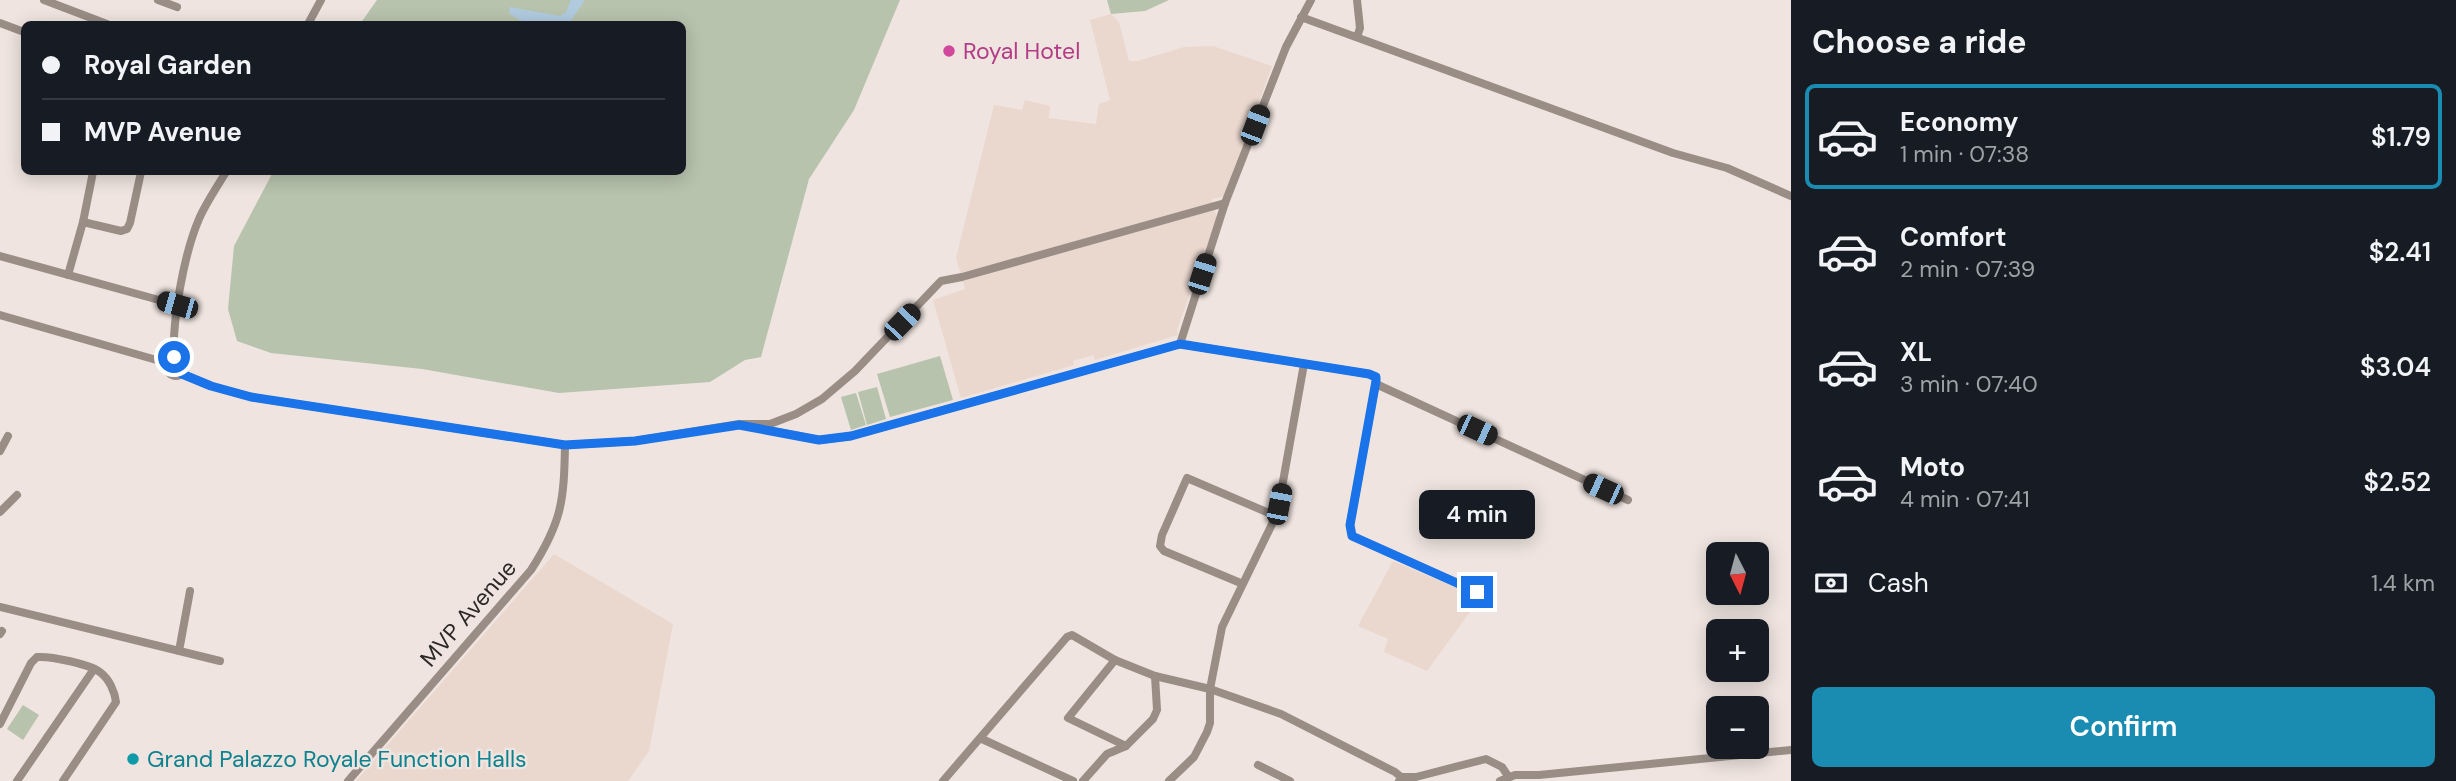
<!DOCTYPE html>
<meta charset="utf-8">
<style>
body{margin:0;font-family:"DM Sans",sans-serif;background:#242831;color:#f1f3f6;height:100vh;display:flex;flex-direction:column;font-size:26px;white-space:nowrap}
*{box-sizing:border-box;margin:0}
p{font-size:23px;color:#9ea1a6}
.icon{flex:none;width:38px;height:38px;fill:none;stroke:currentColor;stroke-width:2;stroke-linecap:round;stroke-linejoin:round}
.map{position:relative;flex:1;overflow:hidden}
.side{display:flex;flex-direction:column;background:#171b24;width:665px}
.side>*{flex:none}
.banner{position:absolute;left:21px;top:21px;width:665px;height:154px;border-radius:10px;box-shadow:0 4px 18px #0003;display:grid;align-content:center;height:154px;padding:0 21px;background:#171b24}
.needle{width:46px;rotate:174deg}
.fabs{position:absolute;left:1706px;top:542px;display:grid;gap:14px}
.fabs a{display:grid;place-items:center;width:63px;height:63px;border-radius:10px;background:#171b24;box-shadow:0 4px 18px #0003;font-size:35px}
.end{position:absolute;width:32px;height:32px;margin:-16px;border:9px solid #1a73e8;background:#fff;box-shadow:0 0 0 4px #fff}
.from{border-radius:50%}
.bubble{position:absolute;height:49px;border-radius:10px;background:#171b24;box-shadow:0 4px 18px #0003;font-size:23px;font-weight:600;line-height:49px;text-align:center}
.car{position:absolute;width:21px;height:42px;margin:-21px -10px;border-radius:9px;box-shadow:0 0 5px 2px #0007;background:linear-gradient(#222 24%,#8ab4d8 0 40%,#222 0 76%,#8ab4d8 0 86%,#222 0)}
.banner b{display:flex;align-items:center;gap:24px;height:66px;font-size:26px}
.banner b+b{border-top:2px solid #363941}
.banner i{width:18px;height:18px;background:#f1f3f6}
ul{padding:0;list-style:none}
li{display:flex;align-items:center;gap:21px;height:105px;margin:0 14px 10px;padding:0 7px;border:4px solid transparent;border-radius:10px}
li div{flex:1}
li b{display:block;font-size:26px}
li em{font-style:normal;font-weight:600}
li.selected{border-color:#1b8cb1}
li>.icon{width:63px;height:63px;stroke-width:1.5}
h2{padding:0 21px;font-size:32px;line-height:84px}
.pay{display:flex;align-items:center;gap:18px;height:77px;padding:0 21px;font-size:26px}
.pay p{margin-inline-start:auto}
.action{display:flex;gap:14px;margin-top:auto;padding:14px 21px}
.action a{flex:1;height:80px;border-radius:10px;background:#1b8cb1;color:#fff;font-size:28px;font-weight:600;line-height:80px;text-align:center}
main{display:flex;flex:1;min-height:0}
.map>svg:first-child{display:block}
</style>
<main>
<div class="map">
<svg width="1791" height="781" viewBox="0 0 1791 781">
<rect width="100%" height="100%" fill="#efe4df"/>
<g fill="#ead8cf">
<path d="M1111,14L1119,22L1129,61H1138L1184,47L1213,46L1272,66L1225,196L1212,199L1217,218L1177,330L1178,335L1095,360L1093,355L1073,361L1074,365L961,398L933,300L965,289L956,258L994,105L1022,110L1025,100L1050,106L1049,118L1096,124L1099,104L1110,100L1090,20Z"/>
<path d="M554,554L673,624L649,751L628,781H356Z"/>
<path d="M1393,561L1480,598L1427,671L1384,652L1388,639L1358,626Z"/>
</g>
<g fill="#b7c3ad">
<path d="M377,0H900L854,110L809,179L761,357L745,360L710,382L559,393L422,369L271,353L237,341L228,309L234,246L273,172H682V24H360Z"/>
<path d="M1107,0H1169L1145,11L1111,14Z"/>
<path d="M940,356L953,400L890,417L877,374Z"/>
<path d="M877,387L886,419L867,425L858,392Z"/>
<path d="M856,393L866,425L851,430L841,397Z"/>
<path d="M23,705L39,715L23,740L7,729Z"/>
</g>
<path fill="#b0cade" d="M571,0H585L569,24C549,25 526,28 509,13L510,7L560,16L566,12Z"/>
<g fill="none" stroke-linecap="round" stroke-linejoin="round">
<g stroke="#998d86" stroke-width="8">
<path d="M44,0L107,24"/>
<path d="M158,0L177,7"/>
<path d="M1301,17L1673,153L1727,168L1791,196"/>
<path d="M0,23L24,32"/>
<path d="M308,24L321,0"/>
<path d="M1357,37L1360,28L1357,0"/>
<path d="M83,222L121,231L127,229L130,223L141,172"/>
<path d="M0,256L177,305"/>
<path d="M68,275L83,222L93,172"/>
<path d="M0,315L167,363"/>
<path d="M1180,344L1225,203L1286,47L1311,0"/>
<path d="M174,357C172,320 184,254 199,219C206,203 217,187 226,172"/>
<circle cx="176" cy="367" r="9"/>
<path d="M182,374L211,386L251,397L565,445L635,441L739,424H770L796,414L822,399L855,371L941,281L962,277L1225,203"/>
<path d="M1376,384L1628,500"/>
<path d="M753,427L819,440L851,436L1180,344L1369,374L1375,377L1376,381L1350,525L1352,536L1477,592"/>
<path d="M0,451L8,436"/>
<path d="M1279,504L1304,364"/>
<path d="M0,512L17,495"/>
<path d="M0,607L220,661"/>
<path d="M0,634L2,631"/>
<path d="M179,651L190,591"/>
<path d="M1115,660L1068,718L1126,746"/>
<path d="M0,724L31,663L37,657C50,656 91,664 101,673C109,679 115,692 116,702L63,781"/>
<path d="M982,739L1073,781"/>
<path d="M1258,765L1290,781"/>
<path d="M1401,777H1416L1486,759L1502,767L1508,776"/>
<path d="M17,781L94,669"/>
<path d="M348,781L531,570C562,522 564,501 565,445"/>
<path d="M943,781L1067,637L1072,635L1115,660L1155,676L1210,689L1281,714L1395,772L1401,777L1399,781"/>
<path d="M1083,781L1107,754L1126,746L1153,719L1157,710L1155,676"/>
<path d="M1169,781L1194,757L1207,732L1210,723V689L1222,627L1276,516L1187,478L1162,535L1160,546L1164,551L1243,584"/>
<path d="M1500,781L1515,775H1539L1791,750"/>
</g>
</g>
<g fill="none" stroke-linecap="round" stroke-linejoin="round">
<path stroke="#1a73e8" stroke-width="9" d="M174,357L181,359L185,364L182,374L211,386L251,397L565,445L635,441L739,425L819,440L851,436L1180,344L1369,374L1376,377V381L1350,525L1352,536L1477,592"/>
</g>
<circle fill="#d1479c" stroke="#efe4df" stroke-width="2.5" cx="949" cy="51" r="7"/>
<circle fill="#0f9aa8" stroke="#efe4df" stroke-width="2.5" cx="133" cy="759" r="7"/>
<g text-anchor="middle" stroke-width="5" stroke-linejoin="round" paint-order="stroke">
<g font-size="23" fill="#b23c85" stroke="#efe4df" text-anchor="start">
<text x="963" y="59">Royal Hotel</text>
</g>
<g font-size="23" fill="#2c2826" stroke="#efe4df">
<text transform="translate(468 613) rotate(-49)" y="8">MVP Avenue</text>
</g>
<g font-size="23" fill="#0d838f" stroke="#efe4df" text-anchor="start">
<text x="147" y="767">Grand Palazzo Royale Function Halls</text>
</g>
</g>
</svg>
<div class="fabs">
<a><svg class="needle" viewBox="-14 -14 28 28"><path d="M0-13l5 13h-10z" fill="#e53935"/><path d="M0 13l5-13h-10z" fill="#9ea1a6"/></svg></a>
<a>+</a>
<a>−</a>
</div>
<i class="end from" style="left:174px;top:357px"></i>
<i class="end" style="left:1477px;top:592px"></i>
<div class="bubble" style="left:1419px;top:490px;width:116px">4 min</div>
<i class="car" style="left:1255px;top:125px;rotate:21deg"></i>
<i class="car" style="left:1202px;top:274px;rotate:18deg"></i>
<i class="car" style="left:177px;top:305px;rotate:286deg"></i>
<i class="car" style="left:902px;top:322px;rotate:44deg"></i>
<i class="car" style="left:1477px;top:430px;rotate:115deg"></i>
<i class="car" style="left:1603px;top:489px;rotate:295deg"></i>
<i class="car" style="left:1279px;top:504px;rotate:11deg"></i>
<div class="banner">
<b><i class="from"></i>Royal Garden</b>
<b><i></i>MVP Avenue</b>
</div>
</div>
<section class="side">
<h2>Choose a ride</h2>
<ul>
<li class="selected"><svg class="icon" aria-label="car" viewBox="0 0 24 24"><path d="M5 17H2v-5l4-1 3-4h7l3 4 3 1v5h-3M9 17h6M6 11h13"/><circle cx="7" cy="17" r="2"/><circle cx="17" cy="17" r="2"/></svg><div><b>Economy</b><p>1 min · 07:38</p></div><em>$1.79</em></li>
<li><svg class="icon" aria-label="car" viewBox="0 0 24 24"><path d="M5 17H2v-5l4-1 3-4h7l3 4 3 1v5h-3M9 17h6M6 11h13"/><circle cx="7" cy="17" r="2"/><circle cx="17" cy="17" r="2"/></svg><div><b>Comfort</b><p>2 min · 07:39</p></div><em>$2.41</em></li>
<li><svg class="icon" aria-label="car" viewBox="0 0 24 24"><path d="M5 17H2v-5l4-1 3-4h7l3 4 3 1v5h-3M9 17h6M6 11h13"/><circle cx="7" cy="17" r="2"/><circle cx="17" cy="17" r="2"/></svg><div><b>XL</b><p>3 min · 07:40</p></div><em>$3.04</em></li>
<li><svg class="icon" aria-label="car" viewBox="0 0 24 24"><path d="M5 17H2v-5l4-1 3-4h7l3 4 3 1v5h-3M9 17h6M6 11h13"/><circle cx="7" cy="17" r="2"/><circle cx="17" cy="17" r="2"/></svg><div><b>Moto</b><p>4 min · 07:41</p></div><em>$2.52</em></li>
</ul>
<div class="pay"><svg class="icon" aria-label="cash" viewBox="0 0 24 24"><path d="M3 7h18v10H3z"/><circle cx="12" cy="12" r="2"/></svg>Cash<p>1.4 km</p></div>
<div class="action"><a>Confirm</a></div>
</section>
</main>
